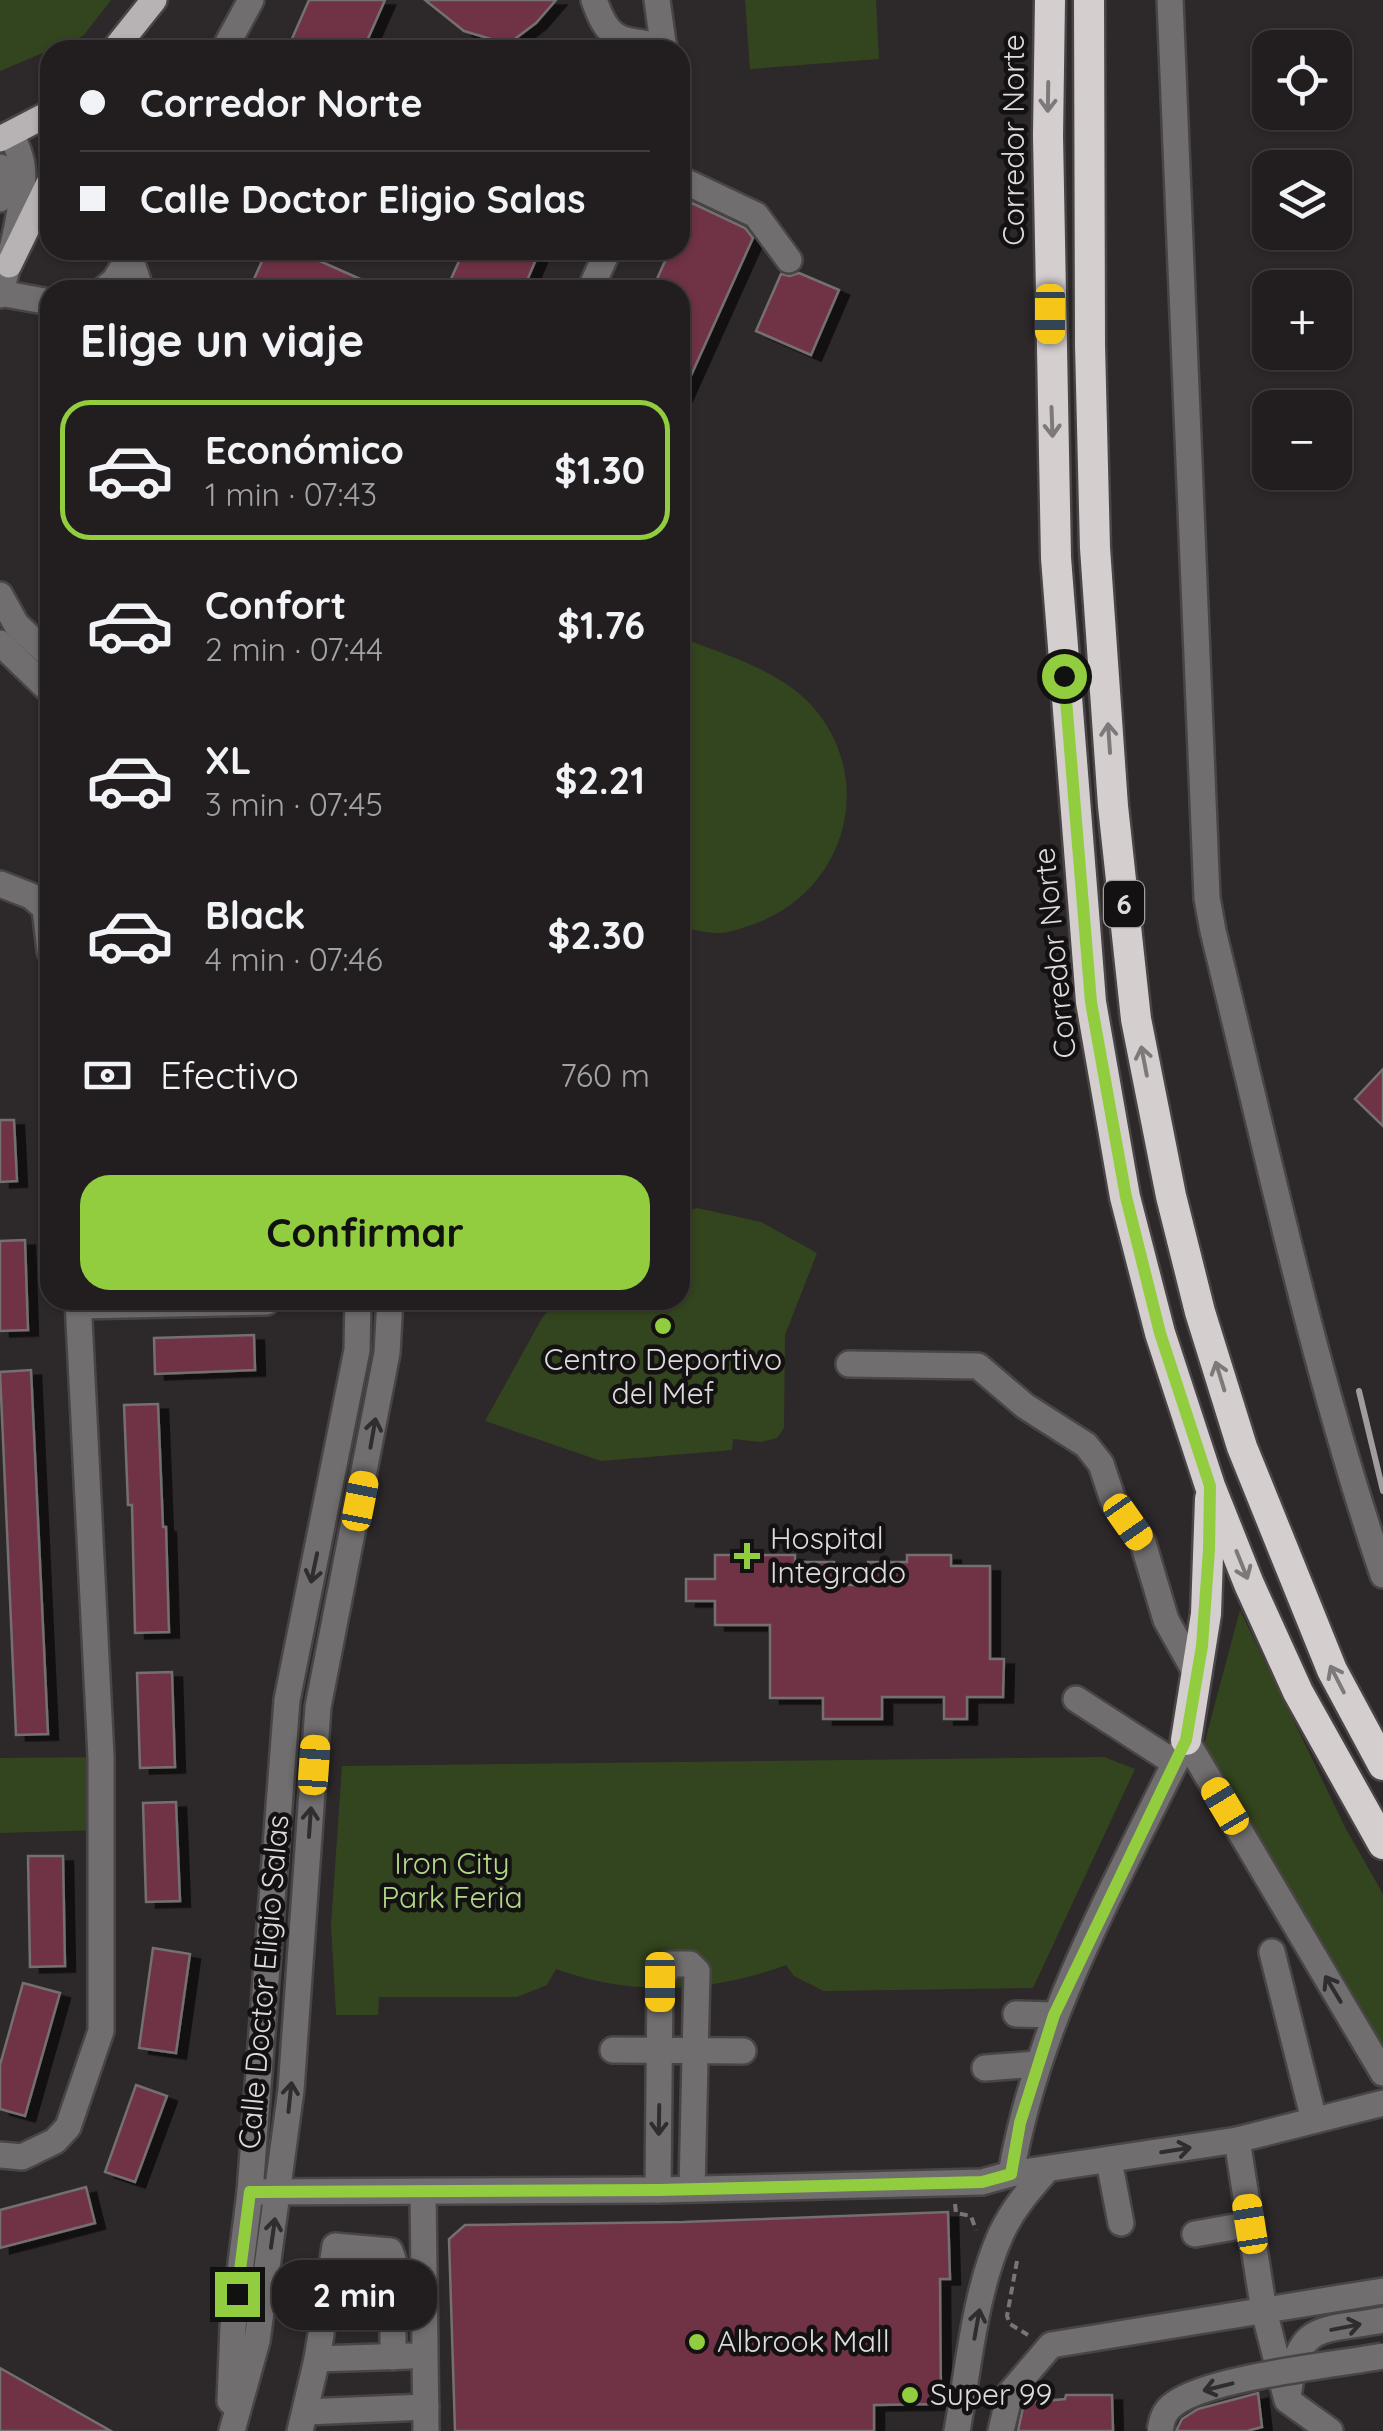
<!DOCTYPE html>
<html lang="es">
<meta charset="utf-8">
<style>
body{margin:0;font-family:Quicksand,sans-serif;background:#2a2728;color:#f1f3f6;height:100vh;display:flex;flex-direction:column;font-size:38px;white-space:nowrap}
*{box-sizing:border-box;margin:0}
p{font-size:32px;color:#a2a2a4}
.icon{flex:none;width:55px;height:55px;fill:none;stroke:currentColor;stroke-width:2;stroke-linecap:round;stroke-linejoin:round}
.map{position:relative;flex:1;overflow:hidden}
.details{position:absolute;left:40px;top:280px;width:650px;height:1030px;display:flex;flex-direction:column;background:#221e1f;border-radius:30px;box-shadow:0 2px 8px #0004,0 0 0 2px #3f3c3d}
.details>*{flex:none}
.guide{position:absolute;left:40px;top:40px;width:650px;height:220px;border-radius:30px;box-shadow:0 2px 8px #0004,0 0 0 2px #3f3c3d;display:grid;align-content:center;height:220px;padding:0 40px;background:#221e1f}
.buttons{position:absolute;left:1252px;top:30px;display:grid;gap:20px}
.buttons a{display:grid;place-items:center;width:100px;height:100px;border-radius:20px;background:#221e1f;box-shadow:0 2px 8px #0004,0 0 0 2px #3f3c3d;font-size:50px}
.end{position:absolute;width:45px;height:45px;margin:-22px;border:12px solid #92cd3f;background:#111;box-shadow:0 0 0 5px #111}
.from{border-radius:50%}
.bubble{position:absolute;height:70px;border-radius:30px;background:#221e1f;box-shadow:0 2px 8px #0004,0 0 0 2px #3f3c3d;font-size:32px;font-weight:800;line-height:70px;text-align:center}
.car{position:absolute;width:30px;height:60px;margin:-30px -15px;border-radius:12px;box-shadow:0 0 8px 2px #0007;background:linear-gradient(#f5c518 24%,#345 0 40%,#f5c518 0 76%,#345 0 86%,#f5c518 0)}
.guide b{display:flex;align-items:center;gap:35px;height:95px;font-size:38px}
.guide b+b{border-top:2px solid #3f3c3d}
.guide i{width:25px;height:25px;background:#f1f3f6}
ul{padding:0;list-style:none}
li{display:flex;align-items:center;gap:30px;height:140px;margin:0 20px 15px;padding:0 20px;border:5px solid transparent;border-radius:30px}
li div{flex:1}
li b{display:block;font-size:38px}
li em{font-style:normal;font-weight:800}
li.current{border-color:#92cd3f}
li>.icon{width:90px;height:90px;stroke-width:1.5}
h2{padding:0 40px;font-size:45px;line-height:120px}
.pay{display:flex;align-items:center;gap:25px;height:110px;padding:0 40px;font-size:38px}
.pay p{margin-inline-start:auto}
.primary-button{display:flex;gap:20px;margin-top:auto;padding:20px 40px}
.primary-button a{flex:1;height:115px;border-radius:30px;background:#92cd3f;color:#111;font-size:40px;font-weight:800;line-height:115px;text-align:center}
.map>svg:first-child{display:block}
</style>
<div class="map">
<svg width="1383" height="2431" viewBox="0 0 1383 2431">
<defs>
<filter id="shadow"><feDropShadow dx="10" dy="5.5" stdDeviation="0" flood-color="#0009"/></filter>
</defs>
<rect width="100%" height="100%" fill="#2d2829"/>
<g fill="#33451e">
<path d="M0,0H111L83,36L0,71Z"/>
<path d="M745,0H876L879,59L750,69Z"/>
<path d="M680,637C727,656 786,671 818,713C876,788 842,893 754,924C743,928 729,933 718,933C705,933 692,929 680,927Z"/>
<path d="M697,1208L761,1222L817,1253L785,1335L784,1428L777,1438L761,1442L733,1439L732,1450L601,1461L485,1421L542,1318L557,1300H680V1213Z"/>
<path d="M1240,1610L1346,1829L1383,1894V2050L1314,1939L1204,1745Z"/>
<path d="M101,1757V1830L0,1833V1758Z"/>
<path d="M1104,1757L1135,1769L1033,1988L824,1991L794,1976L786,1965C713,1992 631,1997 556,1969L547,1985L517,1997H379L378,2015H336L331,1925L342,1766Z"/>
</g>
<g fill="#6f3344" stroke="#746f70" stroke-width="2.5" filter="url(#shadow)">
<path d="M309,0H385L363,50H287Z"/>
<path d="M425,0H556L536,23L508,44L464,31Z"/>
<path d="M692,203L745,228L753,238L680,400V290H652L670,250H680V228Z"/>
<path d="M267,250H295L385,290H249Z"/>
<path d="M464,250H540L523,290H446Z"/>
<path d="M799,273L839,290L811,355L756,331L781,274L790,276Z"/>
<path d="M1383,1069V1126L1355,1099Z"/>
<path d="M0,1120H14L17,1181L0,1182Z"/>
<path d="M25,1240L28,1330L0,1331V1241Z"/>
<path d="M254,1335L255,1370L155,1374L154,1338Z"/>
<path d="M31,1370L48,1734L16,1735L0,1372Z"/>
<path d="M158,1404L163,1527H166L169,1632L135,1633L132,1505H128L124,1405Z"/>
<path d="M715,1555H795V1562H834V1585H868V1562H907V1555H951V1566H990V1659H1004L1003,1697H967V1719H944V1697H882V1719H823V1698H770V1625H715V1601H686V1579H715Z"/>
<path d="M172,1672L175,1767L140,1768L137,1673Z"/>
<path d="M176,1802L180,1901L146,1902L143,1803Z"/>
<path d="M28,1856H63L65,1966L30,1967Z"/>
<path d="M153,1948L190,1954L176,2053L139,2048Z"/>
<path d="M23,1983L60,1993L25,2116L0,2109V2065Z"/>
<path d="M136,2085L167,2096L135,2182L105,2172Z"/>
<path d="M86,2187L95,2223L0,2248V2210Z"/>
<path d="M948,2212L950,2279H940L941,2404L874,2405V2431H455L449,2239L465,2225L683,2222Z"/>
<path d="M0,2368L111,2431H0Z"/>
<path d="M1258,2393L1262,2427L1247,2431H1176L1182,2419L1198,2409Z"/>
<path d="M1066,2395H1112L1113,2431H1018L1024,2403L1065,2399Z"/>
</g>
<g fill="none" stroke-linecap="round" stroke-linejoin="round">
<g stroke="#494546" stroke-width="30">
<g id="minor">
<path d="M594,0C610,45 620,39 664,46"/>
<path d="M657,0L664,50"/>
<path d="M1170,0L1207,898L1213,931C1266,1146 1312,1365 1383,1575"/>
<path d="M224,50L251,0"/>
<path d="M0,167V199"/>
<path d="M680,179L756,215L789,260"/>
<path d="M130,258L141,290"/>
<path d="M103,290L115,280L133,250"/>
<path d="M590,290L608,250"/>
<path d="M0,293L50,302"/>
<path d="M0,295C9,261 27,200 22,165C21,155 15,144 12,134"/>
<path d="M0,595L16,624L50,656"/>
<path d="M0,643L50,691"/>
<path d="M0,884L31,896L45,908L50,951"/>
<path d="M78,1306L266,1302"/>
<path d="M849,1364L978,1366L1025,1406L1086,1445L1101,1464L1113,1500L1143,1543L1166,1620L1198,1677"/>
<path d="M1076,1699L1175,1763"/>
<path d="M1186,1740L1383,2073"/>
<path d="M1272,1952L1314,2120"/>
<path d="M1016,2014L1054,2015"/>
<path d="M613,2050L743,2051"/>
<path d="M985,2068L1037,2064"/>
<path d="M1237,2140L1264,2311L1287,2400L1330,2431"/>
<path d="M0,2155L22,2157L55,2141L68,2127L101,2031V1757L78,1300"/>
<path d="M1109,2161L1121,2223"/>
<path d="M1011,2174C1038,2017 1118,1881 1186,1740"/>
<path d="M658,2190L660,1982L670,1964H690L697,1971L692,2189"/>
<path d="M250,2192L658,2190L982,2182L1011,2174L1237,2140L1383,2103"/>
<path d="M423,2193L426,2431"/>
<path d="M1195,2234L1251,2224"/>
<path d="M327,2303H393"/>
<path d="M317,2359L410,2356"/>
<path d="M1289,2390C1300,2320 1321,2332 1383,2320"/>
<path d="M230,2401L233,2327L250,2192L287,1700L357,1350L358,1300"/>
<path d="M305,2412L426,2407"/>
<path d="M232,2431L257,2341L291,2090L318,1707L387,1353L390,1300"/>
<path d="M300,2431L317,2359L335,2246L390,2251L393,2259V2357"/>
<path d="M957,2431C969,2367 974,2294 1001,2234C1012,2210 1029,2190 1046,2171"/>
<path d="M1001,2431L1010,2393L1051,2345L1383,2291"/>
</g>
</g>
<g stroke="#494546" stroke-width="30">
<g id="major">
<path d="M114,50L154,0"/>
<path d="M0,139L50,113"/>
<path d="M9,265L50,181"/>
</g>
</g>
<g stroke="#494546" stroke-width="35">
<g id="highway">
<path d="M1050,0L1048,136L1056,558L1091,1002L1125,1197L1160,1333L1210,1486L1249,1584L1298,1692L1383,1844"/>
<path d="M1089,0L1090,345L1095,548L1113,806L1136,1019L1171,1196L1200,1312L1242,1447L1332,1670L1383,1765"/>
<path d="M1186,1740L1206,1614L1210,1499"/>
</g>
</g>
<g stroke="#797576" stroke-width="4" stroke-dasharray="8 5" stroke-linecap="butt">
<path d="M955,2204L956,2213L971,2216L976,2230"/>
<path d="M1017,2261L1007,2316L1010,2324L1028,2335"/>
</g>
<use href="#minor" stroke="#706e6e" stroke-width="25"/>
<use href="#major" stroke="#b7b2b3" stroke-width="25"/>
<use href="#highway" stroke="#d4cecf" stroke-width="30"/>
<path stroke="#a09c9d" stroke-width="6" d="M1359,1391L1383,1491"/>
<g stroke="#494546" stroke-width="30" stroke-linecap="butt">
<path id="minor-bridge" d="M1160,2431C1162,2419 1164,2411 1174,2404C1210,2377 1334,2365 1383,2356"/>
</g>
<use href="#minor-bridge" stroke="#706e6e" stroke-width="25"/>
</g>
<defs><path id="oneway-shaft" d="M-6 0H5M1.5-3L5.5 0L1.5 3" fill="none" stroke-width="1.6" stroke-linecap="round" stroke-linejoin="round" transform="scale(2.5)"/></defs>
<g stroke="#7d797a">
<use href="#oneway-shaft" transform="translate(1048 97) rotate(91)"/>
<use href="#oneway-shaft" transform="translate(1052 422) rotate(88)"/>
<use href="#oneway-shaft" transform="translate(1109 738) rotate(-94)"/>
<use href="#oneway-shaft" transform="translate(1144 1061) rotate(-101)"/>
<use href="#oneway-shaft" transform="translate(1220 1376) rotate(-107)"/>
<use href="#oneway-shaft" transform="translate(1242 1565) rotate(68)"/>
<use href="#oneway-shaft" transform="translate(1337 1679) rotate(-117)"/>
</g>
<g stroke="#2f2d2e">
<use href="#oneway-shaft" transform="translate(373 1433) rotate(-80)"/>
<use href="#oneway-shaft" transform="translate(314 1568) rotate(102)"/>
<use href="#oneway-shaft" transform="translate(310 1822) rotate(-86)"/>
<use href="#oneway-shaft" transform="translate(1333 1989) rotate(-121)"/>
<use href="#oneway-shaft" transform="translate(290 2097) rotate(-84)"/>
<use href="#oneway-shaft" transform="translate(659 2120) rotate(91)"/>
<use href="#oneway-shaft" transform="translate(1176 2150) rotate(-9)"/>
<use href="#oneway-shaft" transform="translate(273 2233) rotate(-82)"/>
<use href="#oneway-shaft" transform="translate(977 2324) rotate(-80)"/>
<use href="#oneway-shaft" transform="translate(1346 2327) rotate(-11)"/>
<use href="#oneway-shaft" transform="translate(1218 2387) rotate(166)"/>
</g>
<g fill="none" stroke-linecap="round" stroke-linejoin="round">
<path stroke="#92cd3f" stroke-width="12" d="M237,2294L250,2192L658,2190L982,2182L1011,2174L1020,2123L1054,2015L1186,1740L1202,1646L1209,1550L1210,1486L1160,1333L1126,1197L1091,1002L1064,676"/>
</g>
<g fill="#92cd3f" stroke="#131112" stroke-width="4">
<circle cx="663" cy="1326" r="10"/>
<path d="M742 1541h10v10h10v10h-10v10h-10v-10h-10v-10h10z"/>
<circle cx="697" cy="2342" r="10"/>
<circle cx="910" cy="2395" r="10"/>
</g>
<g text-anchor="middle" stroke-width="9" stroke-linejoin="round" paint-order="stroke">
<rect fill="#131112" stroke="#a19e9f" stroke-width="2.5" x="1104" y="881" width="40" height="46" rx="8"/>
<g font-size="28" font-weight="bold" fill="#dedbdc">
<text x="1124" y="914">6</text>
</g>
<g font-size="30" fill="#dedbdc" stroke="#131112">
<text transform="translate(1014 140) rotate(-90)" y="10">Corredor Norte</text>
<text transform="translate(1055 953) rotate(-96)" y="10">Corredor Norte</text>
<text transform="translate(264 1982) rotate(-85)" y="10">Calle Doctor Eligio Salas</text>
</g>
<g font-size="30" fill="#dedbdc" stroke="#131112" text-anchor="start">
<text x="663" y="1370" text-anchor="middle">Centro Deportivo<tspan x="663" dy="34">del Mef</tspan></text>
<text x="770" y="1549">Hospital<tspan x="770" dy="34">Integrado</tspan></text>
<text x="717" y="2352">Albrook Mall</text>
<text x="930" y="2405">Super 99</text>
</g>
<g font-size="30" fill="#b2d987" stroke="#131112">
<text x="452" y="1874">Iron City<tspan x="452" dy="34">Park Feria</tspan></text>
</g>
</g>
</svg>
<div class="buttons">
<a><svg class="icon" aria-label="locate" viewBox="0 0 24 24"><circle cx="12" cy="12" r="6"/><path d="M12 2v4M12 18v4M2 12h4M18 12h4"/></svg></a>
<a><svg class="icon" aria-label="layers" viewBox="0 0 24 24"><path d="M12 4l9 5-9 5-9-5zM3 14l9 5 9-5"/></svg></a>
<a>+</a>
<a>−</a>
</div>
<i class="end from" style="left:1064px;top:676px"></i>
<i class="end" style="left:237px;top:2294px"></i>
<div class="bubble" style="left:272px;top:2260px;width:165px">2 min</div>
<i class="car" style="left:1050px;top:314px;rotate:180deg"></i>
<i class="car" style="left:360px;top:1501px;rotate:11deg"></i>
<i class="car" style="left:1128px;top:1522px;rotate:145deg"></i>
<i class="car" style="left:314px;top:1765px;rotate:4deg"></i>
<i class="car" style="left:1225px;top:1806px;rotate:329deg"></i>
<i class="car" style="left:660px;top:1982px;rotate:180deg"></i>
<i class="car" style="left:1250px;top:2224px;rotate:351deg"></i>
<div class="guide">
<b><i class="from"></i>Corredor Norte</b>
<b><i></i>Calle Doctor Eligio Salas</b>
</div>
<section class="details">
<h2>Elige un viaje</h2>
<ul>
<li class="current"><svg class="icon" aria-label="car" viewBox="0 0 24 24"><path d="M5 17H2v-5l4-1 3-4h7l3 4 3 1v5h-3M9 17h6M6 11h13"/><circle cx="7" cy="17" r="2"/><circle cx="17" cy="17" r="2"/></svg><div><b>Económico</b><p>1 min · 07:43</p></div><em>$1.30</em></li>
<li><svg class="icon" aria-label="car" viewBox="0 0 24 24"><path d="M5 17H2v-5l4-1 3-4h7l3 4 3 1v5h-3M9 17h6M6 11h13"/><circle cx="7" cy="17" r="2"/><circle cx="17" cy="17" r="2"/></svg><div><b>Confort</b><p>2 min · 07:44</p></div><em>$1.76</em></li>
<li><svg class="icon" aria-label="car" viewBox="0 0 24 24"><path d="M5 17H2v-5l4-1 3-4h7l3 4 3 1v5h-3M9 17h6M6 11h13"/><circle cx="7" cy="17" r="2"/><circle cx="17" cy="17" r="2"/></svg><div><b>XL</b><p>3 min · 07:45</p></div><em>$2.21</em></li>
<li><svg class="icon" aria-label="car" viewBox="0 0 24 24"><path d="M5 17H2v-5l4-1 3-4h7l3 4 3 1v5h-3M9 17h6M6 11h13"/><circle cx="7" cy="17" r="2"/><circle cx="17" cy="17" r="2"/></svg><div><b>Black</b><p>4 min · 07:46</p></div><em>$2.30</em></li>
</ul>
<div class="pay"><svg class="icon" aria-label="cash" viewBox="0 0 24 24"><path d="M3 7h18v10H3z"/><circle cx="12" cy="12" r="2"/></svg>Efectivo<p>760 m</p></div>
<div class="primary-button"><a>Confirmar</a></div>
</section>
</div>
